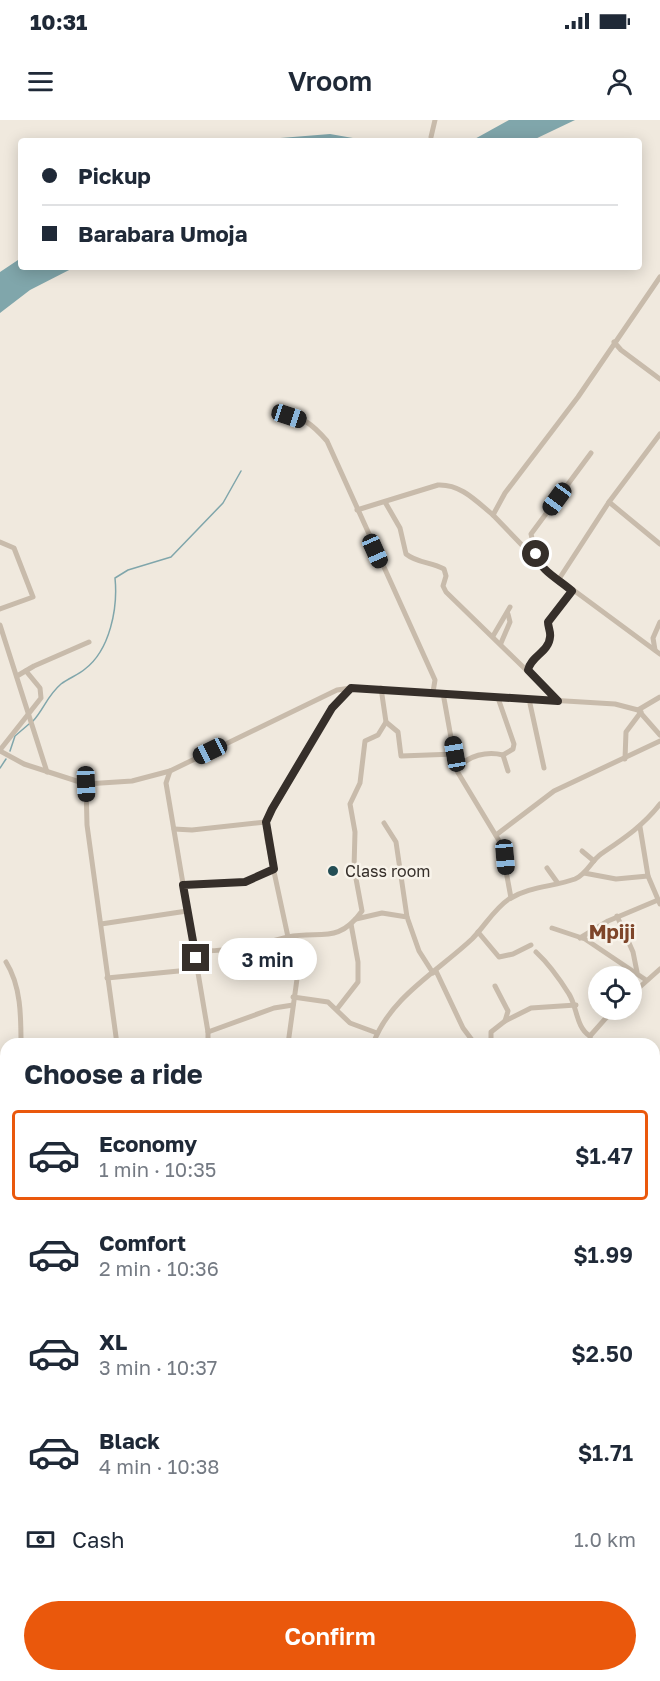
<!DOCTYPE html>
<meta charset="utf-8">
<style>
body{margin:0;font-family:"Golos Text",sans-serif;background:#f6f6f7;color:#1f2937;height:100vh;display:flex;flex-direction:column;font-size:22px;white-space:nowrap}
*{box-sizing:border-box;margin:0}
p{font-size:20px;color:#747a83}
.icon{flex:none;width:33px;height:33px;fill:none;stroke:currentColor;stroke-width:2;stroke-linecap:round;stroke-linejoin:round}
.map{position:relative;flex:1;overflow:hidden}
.drawer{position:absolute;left:0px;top:918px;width:660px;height:644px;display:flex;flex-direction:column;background:#fff;border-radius:18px 18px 0 0;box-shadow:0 3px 15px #0003}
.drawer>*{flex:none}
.hud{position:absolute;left:18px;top:18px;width:624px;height:132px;border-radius:6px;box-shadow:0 3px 15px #0003;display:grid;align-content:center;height:132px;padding:0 24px;background:#fff}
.tools{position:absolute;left:588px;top:846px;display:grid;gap:12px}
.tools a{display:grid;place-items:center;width:54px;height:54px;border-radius:50%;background:#fff;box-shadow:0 3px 15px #0003;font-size:30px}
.end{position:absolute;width:27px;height:27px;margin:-14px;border:8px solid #362f2a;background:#fff;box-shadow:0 0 0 3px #fff}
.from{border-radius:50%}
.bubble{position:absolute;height:42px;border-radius:21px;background:#fff;box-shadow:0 3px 15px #0003;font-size:20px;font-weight:600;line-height:42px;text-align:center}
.car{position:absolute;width:18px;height:36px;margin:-18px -9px;border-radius:8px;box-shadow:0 0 4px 2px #0007;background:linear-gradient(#222 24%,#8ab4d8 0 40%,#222 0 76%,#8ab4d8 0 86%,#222 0)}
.hud b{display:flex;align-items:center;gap:21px;height:57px;font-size:22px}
.hud b+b{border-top:2px solid #e0e1e3}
.hud i{width:15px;height:15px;background:#1f2937}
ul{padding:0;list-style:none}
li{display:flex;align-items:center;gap:18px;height:90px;margin:0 12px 9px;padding:0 12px;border:3px solid transparent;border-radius:6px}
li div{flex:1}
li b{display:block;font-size:22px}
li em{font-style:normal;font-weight:600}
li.on{border-color:#ea580c}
li>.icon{width:54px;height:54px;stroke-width:1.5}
h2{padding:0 24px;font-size:27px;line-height:72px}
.pay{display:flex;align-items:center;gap:15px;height:66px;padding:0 24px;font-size:22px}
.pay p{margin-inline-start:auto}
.primary-button{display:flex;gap:12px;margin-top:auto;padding:12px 24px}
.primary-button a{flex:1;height:69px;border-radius:36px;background:#ea580c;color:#fff;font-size:24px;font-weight:600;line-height:69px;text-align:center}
.status{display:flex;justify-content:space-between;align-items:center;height:42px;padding:0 30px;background:#fff;direction:ltr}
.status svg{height:16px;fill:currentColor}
header{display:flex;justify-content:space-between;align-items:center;height:78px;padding:0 24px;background:#fff;font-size:27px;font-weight:600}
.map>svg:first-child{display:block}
</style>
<div class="status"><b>10:31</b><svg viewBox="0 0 49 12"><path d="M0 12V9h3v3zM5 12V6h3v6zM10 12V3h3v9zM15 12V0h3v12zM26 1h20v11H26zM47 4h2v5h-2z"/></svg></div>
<header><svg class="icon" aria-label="menu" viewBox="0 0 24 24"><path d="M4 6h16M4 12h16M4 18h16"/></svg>Vroom<svg class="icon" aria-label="person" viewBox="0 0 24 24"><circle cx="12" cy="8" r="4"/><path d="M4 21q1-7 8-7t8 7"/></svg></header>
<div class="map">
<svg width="660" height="1561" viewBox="0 0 660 1561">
<rect width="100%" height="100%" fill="#f0e9de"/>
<g fill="#80a6ab">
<path d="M509,0H575L531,21H471Z"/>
<path d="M330,14L370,21H265L268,19Z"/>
<path d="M21,138V147H75L30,170L0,193V152Z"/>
</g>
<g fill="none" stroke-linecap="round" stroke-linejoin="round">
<g stroke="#80a6ab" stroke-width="1.5">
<path d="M33,601C44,589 47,576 61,564C69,558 78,555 85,549C110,530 118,488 115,458L128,450L171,437L223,383L241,351"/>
<path d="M10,631L15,616L29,604"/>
<path d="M0,648L6,639"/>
<path d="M0,1515L6,1526"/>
<path d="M9,1556L10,1561"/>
</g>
<g stroke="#c8bbab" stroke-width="5">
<path d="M431,17L435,0"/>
<path d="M660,157L578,277L505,373L493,395L545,449L660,534"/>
<path d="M614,222L621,230L660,259"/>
<path d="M280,297C302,294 314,306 327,321L435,560L433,572"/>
<path d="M385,382L400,408L406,434C417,443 431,442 444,449L446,456L443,466L446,472L558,581"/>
<path d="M609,382L660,424"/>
<path d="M357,390L438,365C461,364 476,381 493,395"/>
<path d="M0,422L14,428L33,477L0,489"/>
<path d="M537,439L531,414L591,333"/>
<path d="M559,459L609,382L660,314"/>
<path d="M0,505L47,652"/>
<path d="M493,516L510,487"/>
<path d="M501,523L510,502L508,494"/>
<path d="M655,530L653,518L660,502"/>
<path d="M528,550C531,536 549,532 550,517C551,512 548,507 548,502L572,471"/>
<path d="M17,556L34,546L89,522"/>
<path d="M381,568L386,602L398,612L401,636L455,634"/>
<path d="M443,573L457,651L501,724L511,778"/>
<path d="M498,578L514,624L513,629L503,635L508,651"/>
<path d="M529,579L544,648"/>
<path d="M638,590L660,577"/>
<path d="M0,630L41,578L40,568L26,551"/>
<path d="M0,631L24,644L86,664L132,661L170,651L337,570L351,568L615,584L638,590L660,615"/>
<path d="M625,639L626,612L641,592"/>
<path d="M458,649C467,635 488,631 503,635"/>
<path d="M170,651L166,663L208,912V924"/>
<path d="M86,664L87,705L117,924"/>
<path d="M384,703L396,722L407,797"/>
<path d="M640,707L648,756L660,784"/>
<path d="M174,709L192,710L266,702"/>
<path d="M496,715L554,671L660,621"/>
<path d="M582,731L594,741"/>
<path d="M547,748L557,762"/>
<path d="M584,753L616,759L648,756"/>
<path d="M183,765L245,762L274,749"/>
<path d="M617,796L633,832L637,852"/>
<path d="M356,799L382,793L407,797L419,831L433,853"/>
<path d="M101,804L187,791"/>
<path d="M552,808L585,819L646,860"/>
<path d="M478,812L499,837L513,834L531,825"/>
<path d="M580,818L608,801L658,780"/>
<path d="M536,832C549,844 559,858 569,874C577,886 576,908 590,916"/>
<path d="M196,838L202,831C232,831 259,825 288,817C319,810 338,825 362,791L354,748L355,712L350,684L360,663L365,621L378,615L386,602"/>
<path d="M6,842C21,866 21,896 21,924"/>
<path d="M436,851L463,908L475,924"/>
<path d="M107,858L189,850L197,844"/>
<path d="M632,874L660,849"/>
<path d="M293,877L328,882L350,903L377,913"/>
<path d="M337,889L358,862V842L351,804"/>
<path d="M505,901L531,888L576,885"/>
<path d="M208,912L274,888L293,885"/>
<path d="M288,924L297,859L267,719L266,702L332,588L350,569"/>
<path d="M373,924C390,877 437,852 472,819C485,806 494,789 509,779C530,766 553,767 575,759C587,754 591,741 601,734C623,719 643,706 660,684"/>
<path d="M491,924V912L505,901L508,891L495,866"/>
<path d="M591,924L590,916L613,890"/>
<path d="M654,956L660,952"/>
<path d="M0,1016L6,1009"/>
<path d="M654,1036L660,1050"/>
<path d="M654,1112L660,1110"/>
<path d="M0,1144L6,1155"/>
<path d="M654,1197L660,1212"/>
<path d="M654,1274L660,1271"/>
<path d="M0,1286L6,1280"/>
<path d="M0,1416L6,1429"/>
<path d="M0,1439L6,1435"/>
<path d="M654,1445L660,1444"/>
<path d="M654,1500L660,1499"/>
<path d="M654,1541L658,1561"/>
<path d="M105,1556L108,1561"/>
<path d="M273,1556L276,1561"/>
<path d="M333,1556L336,1561"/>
<path d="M469,1556L470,1561"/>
<path d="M564,1556L565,1561"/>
<path d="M300,1561L322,1556"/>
</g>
<g stroke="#9b8a7d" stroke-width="8">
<path d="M654,1347L660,1344"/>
<path d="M0,1540L6,1537"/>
</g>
</g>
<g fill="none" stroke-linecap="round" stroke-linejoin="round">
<path stroke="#362f2a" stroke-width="8" d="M196,838L183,765L245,762L274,749L266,702L272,689L332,588L351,568L558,581L528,550C531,536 549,532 550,517C551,512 548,507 548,502L572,471C560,460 539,450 536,434"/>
</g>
<circle fill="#234d54" stroke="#f8f3ea" stroke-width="2" cx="333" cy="751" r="6"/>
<g text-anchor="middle" stroke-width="5" stroke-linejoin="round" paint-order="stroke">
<g font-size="16" fill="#362f2a" stroke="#f8f3ea" text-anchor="start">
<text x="345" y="757">Class room</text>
</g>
<g font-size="20" font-weight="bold" fill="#7e4529" stroke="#f8f3ea">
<text x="612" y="819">Mpiji</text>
</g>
</g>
</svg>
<div class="tools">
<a><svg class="icon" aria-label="locate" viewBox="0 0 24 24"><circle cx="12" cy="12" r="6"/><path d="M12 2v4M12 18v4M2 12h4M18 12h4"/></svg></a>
</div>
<i class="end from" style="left:536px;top:434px"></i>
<i class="end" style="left:196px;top:838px"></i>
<div class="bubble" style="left:218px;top:818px;width:99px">3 min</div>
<i class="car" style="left:289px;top:296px;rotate:108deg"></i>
<i class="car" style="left:557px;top:379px;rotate:216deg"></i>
<i class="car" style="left:375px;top:431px;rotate:156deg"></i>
<i class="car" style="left:210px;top:631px;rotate:244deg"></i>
<i class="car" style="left:455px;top:634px;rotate:350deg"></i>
<i class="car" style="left:86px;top:664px;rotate:178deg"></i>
<i class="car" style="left:505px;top:737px;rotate:175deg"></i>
<div class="hud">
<b><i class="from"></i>Pickup</b>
<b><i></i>Barabara Umoja</b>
</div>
<section class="drawer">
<h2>Choose a ride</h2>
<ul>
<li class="on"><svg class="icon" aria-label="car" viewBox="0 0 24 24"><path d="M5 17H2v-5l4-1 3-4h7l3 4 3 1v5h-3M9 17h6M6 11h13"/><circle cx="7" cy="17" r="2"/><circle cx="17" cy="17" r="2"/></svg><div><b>Economy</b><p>1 min · 10:35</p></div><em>$1.47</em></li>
<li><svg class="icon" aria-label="car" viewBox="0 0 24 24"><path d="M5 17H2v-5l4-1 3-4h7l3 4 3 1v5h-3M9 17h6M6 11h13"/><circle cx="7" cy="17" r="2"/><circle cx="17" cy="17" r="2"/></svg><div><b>Comfort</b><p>2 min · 10:36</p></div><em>$1.99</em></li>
<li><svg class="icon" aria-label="car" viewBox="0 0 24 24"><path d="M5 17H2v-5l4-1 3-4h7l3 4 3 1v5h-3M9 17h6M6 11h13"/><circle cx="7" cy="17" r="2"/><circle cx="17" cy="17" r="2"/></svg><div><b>XL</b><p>3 min · 10:37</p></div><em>$2.50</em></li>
<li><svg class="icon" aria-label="car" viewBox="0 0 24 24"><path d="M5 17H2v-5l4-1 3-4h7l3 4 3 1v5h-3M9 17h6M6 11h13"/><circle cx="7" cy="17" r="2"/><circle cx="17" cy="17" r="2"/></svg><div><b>Black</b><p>4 min · 10:38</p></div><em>$1.71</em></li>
</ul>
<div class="pay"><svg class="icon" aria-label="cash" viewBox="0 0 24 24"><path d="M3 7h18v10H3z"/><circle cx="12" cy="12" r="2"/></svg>Cash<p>1.0 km</p></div>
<div class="primary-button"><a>Confirm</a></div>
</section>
</div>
